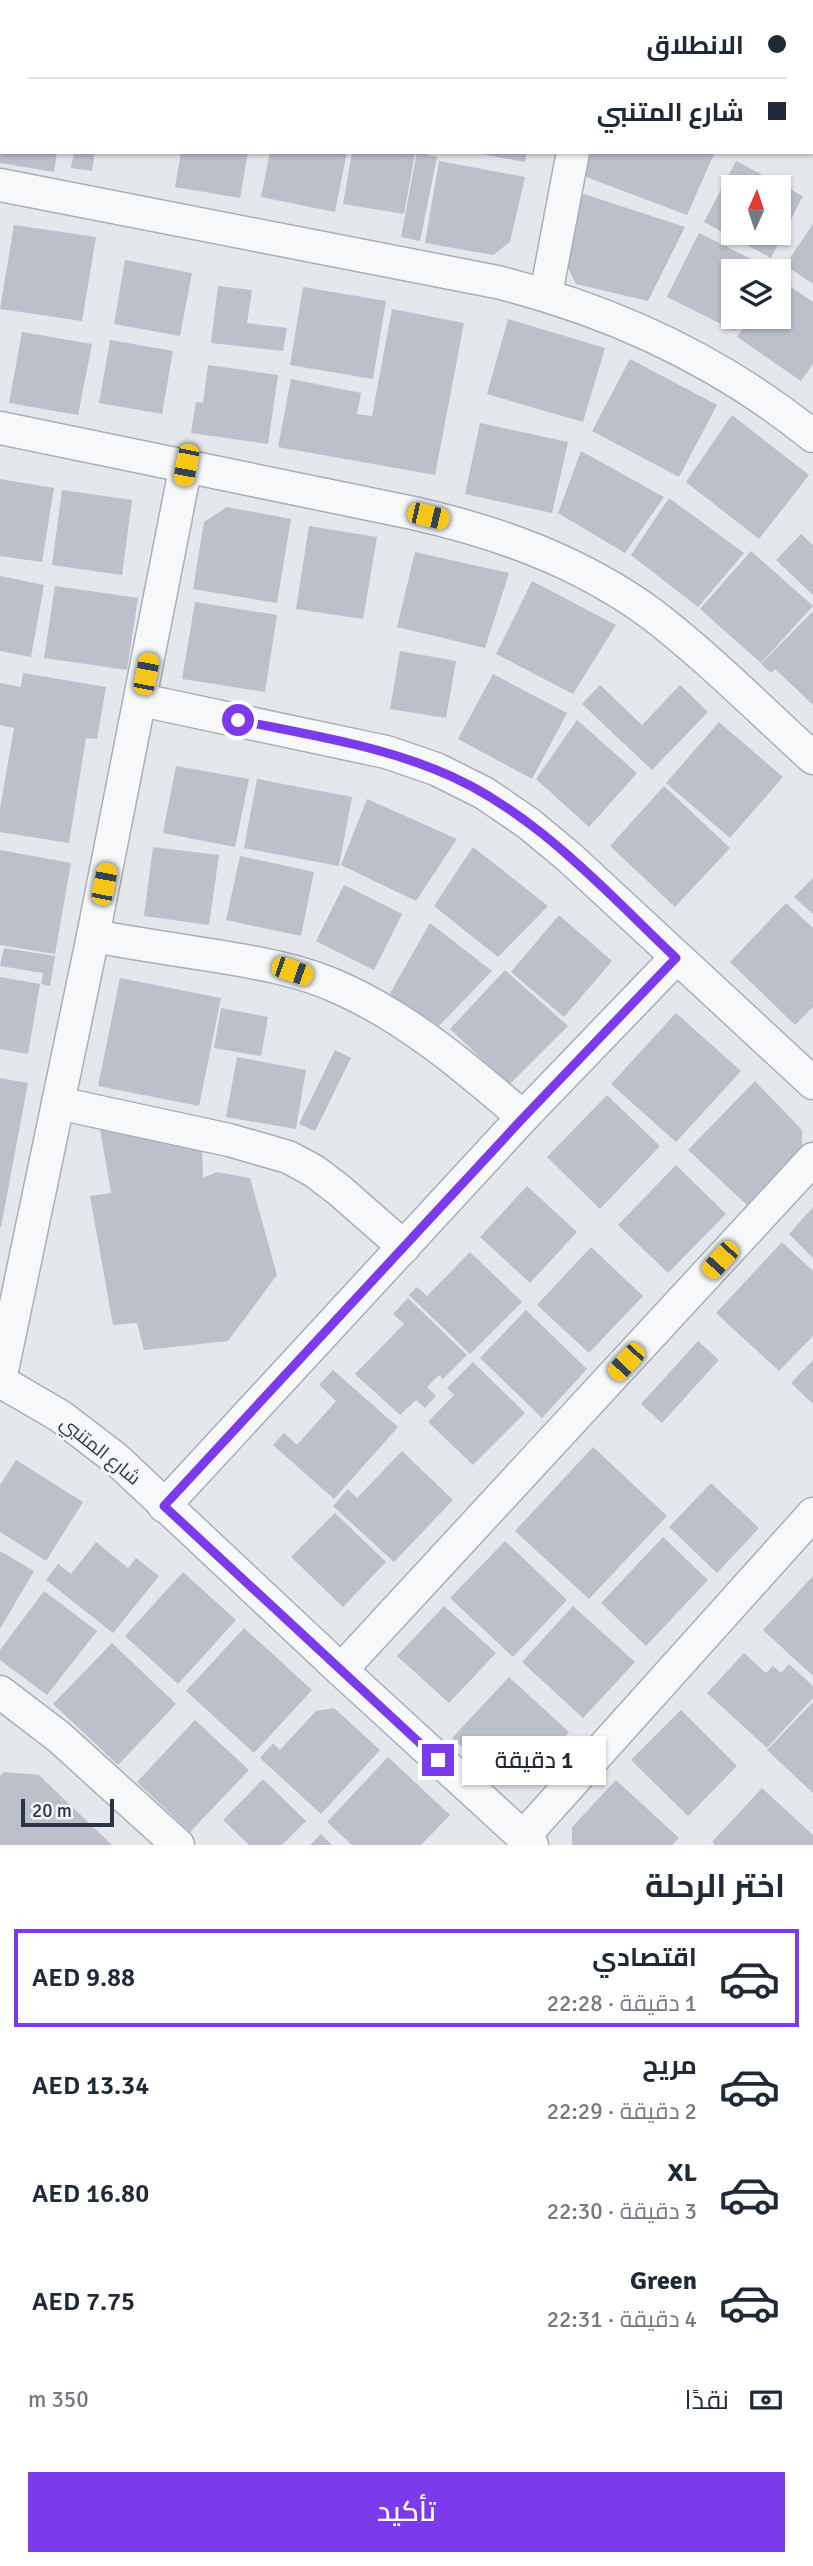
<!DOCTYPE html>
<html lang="ar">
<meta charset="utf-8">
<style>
body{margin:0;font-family:Signika,Cairo,sans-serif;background:#f2f2f3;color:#1f2937;direction:rtl;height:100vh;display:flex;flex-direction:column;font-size:26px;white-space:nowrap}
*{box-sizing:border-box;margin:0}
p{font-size:23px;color:#747a83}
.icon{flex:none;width:38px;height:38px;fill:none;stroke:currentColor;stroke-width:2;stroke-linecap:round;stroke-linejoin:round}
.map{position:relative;height:1845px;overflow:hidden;direction:ltr}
.panel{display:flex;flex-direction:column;background:#fff;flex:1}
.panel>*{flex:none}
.guide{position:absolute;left:0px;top:0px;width:814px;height:154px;box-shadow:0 2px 5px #0004;direction:rtl;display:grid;align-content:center;height:154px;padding:0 28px;background:#fff}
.needle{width:46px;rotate:3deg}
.tools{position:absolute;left:721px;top:175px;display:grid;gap:14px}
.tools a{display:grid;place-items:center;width:70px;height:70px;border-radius:0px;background:#fff;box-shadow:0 2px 5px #0004;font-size:35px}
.scale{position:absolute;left:21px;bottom:18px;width:93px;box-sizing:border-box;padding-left:7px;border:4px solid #2b3445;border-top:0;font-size:19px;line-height:24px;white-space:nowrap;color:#2b3445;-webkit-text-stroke:5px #f4f6f9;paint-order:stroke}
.end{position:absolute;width:32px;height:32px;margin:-16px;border:9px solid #7c3aed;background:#fff;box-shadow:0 0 0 4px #fff}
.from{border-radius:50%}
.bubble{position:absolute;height:49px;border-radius:0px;background:#fff;box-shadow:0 2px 5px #0004;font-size:23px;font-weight:600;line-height:49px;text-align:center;direction:rtl}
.car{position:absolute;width:21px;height:42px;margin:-21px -10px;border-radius:9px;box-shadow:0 0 5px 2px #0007;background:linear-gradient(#f5c518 24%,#345 0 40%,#f5c518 0 76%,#345 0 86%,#f5c518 0)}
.guide b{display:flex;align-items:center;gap:24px;height:66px;font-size:26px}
.guide b+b{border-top:2px solid #e0e1e3}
.guide i{width:18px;height:18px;background:#1f2937}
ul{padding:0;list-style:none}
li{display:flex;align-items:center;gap:21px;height:98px;margin:0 14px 10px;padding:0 14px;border:4px solid transparent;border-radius:0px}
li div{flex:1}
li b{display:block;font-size:26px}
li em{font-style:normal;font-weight:600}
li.current{border-color:#7c3aed}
li>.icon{width:63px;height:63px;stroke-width:1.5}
h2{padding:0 28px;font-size:32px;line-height:84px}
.pay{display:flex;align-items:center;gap:18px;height:77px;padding:0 28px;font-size:26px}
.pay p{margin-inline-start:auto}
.primary-button{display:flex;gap:14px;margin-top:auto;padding:14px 28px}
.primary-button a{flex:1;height:80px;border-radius:0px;background:#7c3aed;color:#fff;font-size:28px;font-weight:600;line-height:80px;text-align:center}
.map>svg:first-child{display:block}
</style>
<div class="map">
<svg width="813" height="1845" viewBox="0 0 813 1845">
<rect width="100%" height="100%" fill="#e4e7ec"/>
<g fill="#bbc0ca" fill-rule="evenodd">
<path d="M0,152H57L54,172L0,163Z"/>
<path d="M74,152H95L92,171L71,168Z"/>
<path d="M181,152H248L240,198L175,187Z"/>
<path d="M270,152H347L335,212L261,197Z"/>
<path d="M352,152L415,153L404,214L343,204Z"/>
<path d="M417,152L437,157L420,241L401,237Z"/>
<path d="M471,152H527L525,162Z"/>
<path d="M586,152H715L687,215L581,175Z"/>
<path d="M439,161L525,177L510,242L493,255L425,243Z"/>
<path d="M736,161L803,196L771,258L704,222ZM733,187H779V233H733Z"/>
<path d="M578,192L685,227L648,301L576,284L564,260Z"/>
<path d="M813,224V284L785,265Z"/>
<path d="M14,225L96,237L82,321L0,309Z"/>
<path d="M699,233L767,267L765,271H733V317H742L735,331L667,297Z"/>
<path d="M125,260L192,273L180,336L114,324Z"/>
<path d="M779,279L813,302V364L801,381L737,337L751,317H779Z"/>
<path d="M218,286L252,290L247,323L287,328L283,351L211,343Z"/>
<path d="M303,287L386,301L373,379L290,365Z"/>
<path d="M392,309L464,323L435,475L278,447L291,379L361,393L357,414L372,416Z"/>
<path d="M508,319L605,348L583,422L487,394Z"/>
<path d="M22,332L92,344L78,415L9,403Z"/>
<path d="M110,340L173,351L162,414L99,403Z"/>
<path d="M630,359L717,405L679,477L592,431Z"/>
<path d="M208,365L278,375L268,444L191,433L196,402L203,403Z"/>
<path d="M732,415L809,475L759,539L686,482Z"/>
<path d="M480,423L568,442L552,513L465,494Z"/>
<path d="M581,451L664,497L625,553L558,513Z"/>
<path d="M0,479L54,488L42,562L0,556Z"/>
<path d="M62,490L132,500L122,575L52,565Z"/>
<path d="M669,498L744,553L698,607L631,555Z"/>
<path d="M227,507L291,519L277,603L193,589L204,522Z"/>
<path d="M309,526L377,537L363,619L296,609Z"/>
<path d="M801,534L813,545V595L776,560Z"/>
<path d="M751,551L813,606L761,663L700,609Z"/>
<path d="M415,552L509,573L485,648L397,627Z"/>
<path d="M0,576L44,585L31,657L0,651Z"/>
<path d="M532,581L616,625L573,694L496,654Z"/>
<path d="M55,586L138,598L127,670L44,658Z"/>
<path d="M195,602L277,615L265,692L182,679Z"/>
<path d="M813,611V705L775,669L771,673L761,664Z"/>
<path d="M400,651L456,661L446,718L390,709Z"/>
<path d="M23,673L106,687L97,739L86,738L69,843L0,832V809L14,728L0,725V683L21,687Z"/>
<path d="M493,674L567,713L532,779L458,739Z"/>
<path d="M600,685L642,725L680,685L708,712L652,770L582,704Z"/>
<path d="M577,720L637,773L589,827L536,779Z"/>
<path d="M719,722L783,777L730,838L666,783Z"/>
<path d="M176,766L249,779L235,847L163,833Z"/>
<path d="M257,779L352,797L339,866L244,848Z"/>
<path d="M664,786L730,848L675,907L610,846Z"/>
<path d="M367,799L457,839L416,901L341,865Z"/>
<path d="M153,847L219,855L209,925L144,916Z"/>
<path d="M473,847L548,906L498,957L434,906Z"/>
<path d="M0,850L71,863L55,954L0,945Z"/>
<path d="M240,856L314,872L301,936L226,920Z"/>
<path d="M813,878V914L794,897Z"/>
<path d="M344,885L402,914L374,970L316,941Z"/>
<path d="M786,903L813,928V1007L795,1025L730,962Z"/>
<path d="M559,915L612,961L564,1017L511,972Z"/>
<path d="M430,923L492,971L433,1032L388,997Z"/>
<path d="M4,948L55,956L50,986L41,984L43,973L0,966Z"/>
<path d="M505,970L568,1026L509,1085L450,1029Z"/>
<path d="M0,977L40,984L28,1054L0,1049Z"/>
<path d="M120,978L221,998L199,1106L98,1086Z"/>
<path d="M221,1008L268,1017L261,1056L214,1048Z"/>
<path d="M676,1013L741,1071L676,1142L611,1084Z"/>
<path d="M335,1050L351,1058L315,1131L299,1124Z"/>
<path d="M237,1057L306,1070L296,1129L226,1117Z"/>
<path d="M0,1078L28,1083L1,1227H0Z"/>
<path d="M755,1081L802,1130V1146L747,1205L688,1150Z"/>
<path d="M607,1095L660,1146L600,1209L547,1157Z"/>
<path d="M100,1129L202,1149L203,1178L217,1172L250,1178L277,1275L228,1341L144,1350L137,1323L113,1325L90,1196L111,1193Z"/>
<path d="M676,1165L726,1214L668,1273L618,1225Z"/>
<path d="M527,1186L577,1232L530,1283L480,1237Z"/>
<path d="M813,1207V1258L789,1234Z"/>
<path d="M782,1242L813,1271V1336L779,1371L716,1313Z"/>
<path d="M591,1247L643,1296L589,1353L537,1305Z"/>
<path d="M470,1252L522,1302L470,1354L409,1295L417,1287L427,1296Z"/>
<path d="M408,1298L467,1355L443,1379L439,1375L427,1387L436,1396L425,1408L416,1400L400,1415L355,1374L404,1324L393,1314Z"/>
<path d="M526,1310L587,1369L542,1418L480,1358Z"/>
<path d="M698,1341L719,1360L662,1423L641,1404Z"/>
<path d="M813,1360V1404L791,1383Z"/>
<path d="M473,1362L525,1413L473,1465L428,1422L454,1395L447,1388Z"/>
<path d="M333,1370L398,1427L334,1499L273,1445L284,1433L297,1445L336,1401L319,1385Z"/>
<path d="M593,1447L667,1516L589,1599L515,1531Z"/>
<path d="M402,1451L453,1500L394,1562L333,1506L348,1489L357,1498Z"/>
<path d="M16,1460L83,1502L46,1561L0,1532V1485Z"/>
<path d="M711,1483L759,1528L717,1573L669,1527Z"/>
<path d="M335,1513L386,1562L343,1607L291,1557Z"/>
<path d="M663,1537L708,1580L646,1646L601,1603Z"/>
<path d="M505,1541L567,1600L513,1657L450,1598Z"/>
<path d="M96,1542L128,1568L136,1558L159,1576L113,1633L46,1580L58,1564L71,1574Z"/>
<path d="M0,1551L34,1571L0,1629Z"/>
<path d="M183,1572L236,1620L178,1684L125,1636Z"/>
<path d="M813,1576V1676L763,1630Z"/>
<path d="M44,1591L97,1631L47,1695L0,1660V1650Z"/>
<path d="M444,1606L496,1653L449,1703L397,1656Z"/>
<path d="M573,1606L635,1662L583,1718L522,1662Z"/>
<path d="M244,1628L312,1690L254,1753L186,1691Z"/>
<path d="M112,1643L176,1704L118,1765L53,1704Z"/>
<path d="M744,1653L766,1673L773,1666L781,1673L789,1664L813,1686V1698L767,1748L707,1693Z"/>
<path d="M509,1677L569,1732L529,1780L502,1783L452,1738Z"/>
<path d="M813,1702V1793L767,1750Z"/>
<path d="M334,1708L380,1750L321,1814L260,1758L273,1743L280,1750L316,1711Z"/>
<path d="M681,1710L737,1766L688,1816L631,1760Z"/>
<path d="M195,1720L249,1770L190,1832L137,1782Z"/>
<path d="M388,1757L450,1815L421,1845H352L327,1822Z"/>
<path d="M4,1772L39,1775L112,1845H0V1776Z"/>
<path d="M263,1779L306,1821L282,1845H249L223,1820Z"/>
<path d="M616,1780L679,1838L672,1845H572V1827Z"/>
<path d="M762,1788L813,1835V1845H715L712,1842Z"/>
<path d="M321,1834L332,1845H310Z"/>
</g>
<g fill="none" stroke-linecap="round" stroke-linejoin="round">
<g stroke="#a9aeb7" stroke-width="35">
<g id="street">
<path d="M0,185L497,282C613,311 719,360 813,436"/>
<path d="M546,294L573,152"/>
<path d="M0,428L413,513C498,532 578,561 649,612C707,656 759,709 813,758"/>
<path d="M141,700L386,752L436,769L484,793L528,823L569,857L813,1083"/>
<path d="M93,936C132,943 171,949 210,955C253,962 299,969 340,988C409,1019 466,1068 523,1117"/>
<path d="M58,1103L229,1140L288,1157L314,1171L339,1190L404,1247"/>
<path d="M0,1380L93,936L186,465"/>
<path d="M0,1381L60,1416L115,1458L341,1670L532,1845"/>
<path d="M164,1506L523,1117L676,958"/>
<path d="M341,1670L813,1159"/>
<path d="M0,1692L59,1737L178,1845"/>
<path d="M523,1837L813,1514"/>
</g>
</g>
<g stroke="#a9aeb7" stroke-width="42">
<g id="secondary">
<path d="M334,0L343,2"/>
<path d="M614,0L622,2"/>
<path d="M812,62H813"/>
<path d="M812,129H813"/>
</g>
</g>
<use href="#street" stroke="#f7f8fa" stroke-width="32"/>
<use href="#secondary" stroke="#fff" stroke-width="38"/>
</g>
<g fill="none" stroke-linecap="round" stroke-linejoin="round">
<path stroke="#7c3aed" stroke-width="9" d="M238,720C304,734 371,744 434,769C530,806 603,889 676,958L523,1118L164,1506L438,1760"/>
</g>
<g text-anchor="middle" stroke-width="6" stroke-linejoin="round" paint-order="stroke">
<g font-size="19" fill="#2b3445" stroke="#f4f6f9">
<text transform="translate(101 1450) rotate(39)" y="7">شارع المتنبي</text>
</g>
</g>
</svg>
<div class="tools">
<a><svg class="needle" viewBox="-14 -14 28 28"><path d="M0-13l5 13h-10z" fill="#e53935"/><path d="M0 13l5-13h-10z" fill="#747a83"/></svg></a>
<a><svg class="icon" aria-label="layers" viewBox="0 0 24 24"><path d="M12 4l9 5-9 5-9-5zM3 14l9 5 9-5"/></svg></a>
</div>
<div class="scale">20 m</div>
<i class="end from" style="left:238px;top:720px"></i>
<i class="end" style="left:438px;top:1760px"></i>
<div class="bubble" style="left:462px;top:1736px;width:144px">1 دقيقة</div>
<i class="car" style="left:186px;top:465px;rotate:191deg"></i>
<i class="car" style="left:428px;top:516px;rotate:103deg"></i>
<i class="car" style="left:146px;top:674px;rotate:11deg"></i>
<i class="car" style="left:104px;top:884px;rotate:11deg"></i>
<i class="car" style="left:292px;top:971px;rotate:109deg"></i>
<i class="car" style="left:720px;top:1260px;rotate:222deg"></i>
<i class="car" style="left:626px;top:1362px;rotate:223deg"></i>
<div class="guide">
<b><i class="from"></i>الانطلاق</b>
<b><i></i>شارع المتنبي</b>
</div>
</div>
<section class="panel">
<h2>اختر الرحلة</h2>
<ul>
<li class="current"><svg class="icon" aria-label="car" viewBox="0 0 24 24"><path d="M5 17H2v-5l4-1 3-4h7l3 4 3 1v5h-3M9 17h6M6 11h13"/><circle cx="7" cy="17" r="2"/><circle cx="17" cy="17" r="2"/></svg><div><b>اقتصادي</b><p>1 دقيقة · 22:28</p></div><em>AED 9.88</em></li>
<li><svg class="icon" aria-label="car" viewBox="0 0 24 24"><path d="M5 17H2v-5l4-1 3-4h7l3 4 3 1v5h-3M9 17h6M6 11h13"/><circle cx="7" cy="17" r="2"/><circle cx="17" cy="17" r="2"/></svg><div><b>مريح</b><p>2 دقيقة · 22:29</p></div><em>AED 13.34</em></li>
<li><svg class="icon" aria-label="car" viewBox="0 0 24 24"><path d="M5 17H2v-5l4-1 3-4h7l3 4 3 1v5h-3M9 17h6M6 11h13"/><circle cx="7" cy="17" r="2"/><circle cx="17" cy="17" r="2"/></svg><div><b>XL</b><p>3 دقيقة · 22:30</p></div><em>AED 16.80</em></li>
<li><svg class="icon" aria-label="car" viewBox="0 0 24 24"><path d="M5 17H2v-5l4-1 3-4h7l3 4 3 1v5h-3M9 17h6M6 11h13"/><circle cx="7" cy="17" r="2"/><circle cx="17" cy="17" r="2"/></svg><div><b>Green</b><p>4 دقيقة · 22:31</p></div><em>AED 7.75</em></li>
</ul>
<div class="pay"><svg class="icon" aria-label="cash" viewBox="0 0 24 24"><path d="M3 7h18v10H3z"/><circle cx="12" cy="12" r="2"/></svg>نقدًا<p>350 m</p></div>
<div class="primary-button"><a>تأكيد</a></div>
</section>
